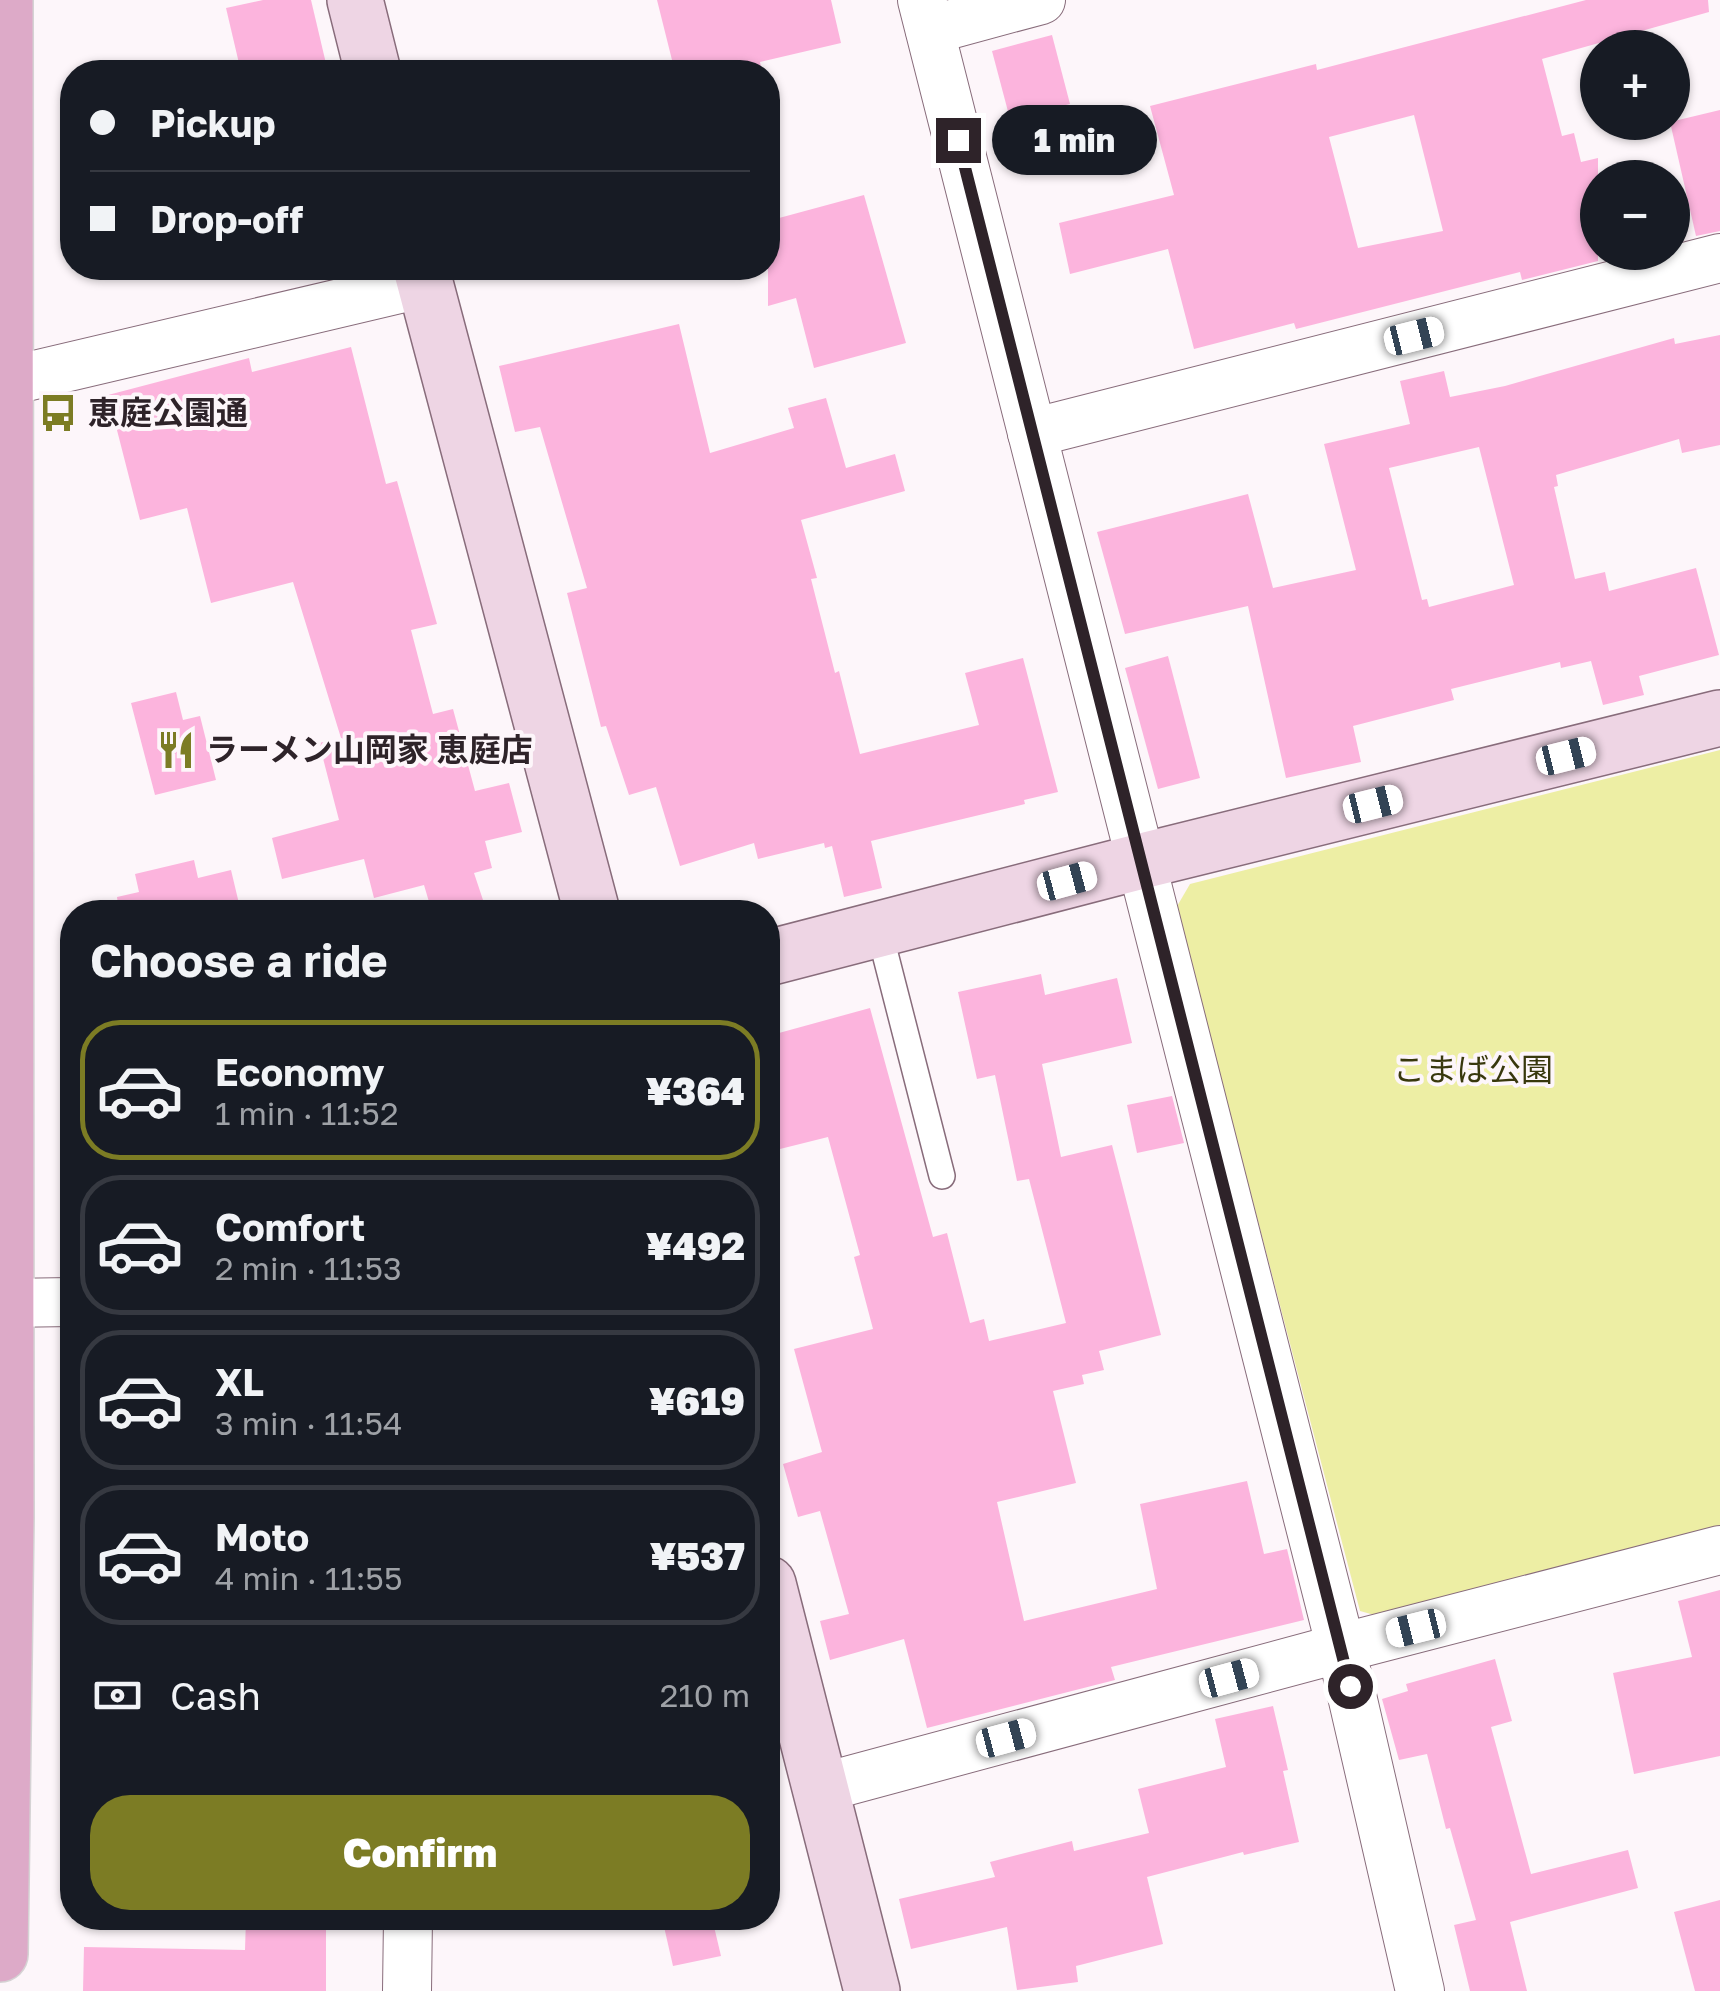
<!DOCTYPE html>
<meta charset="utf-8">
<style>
body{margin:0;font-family:"Golos Text","Noto Sans JP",sans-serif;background:#242831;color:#f1f3f6;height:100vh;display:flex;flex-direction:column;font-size:38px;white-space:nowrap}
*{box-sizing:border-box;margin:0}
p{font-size:32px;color:#9ea1a6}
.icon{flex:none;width:55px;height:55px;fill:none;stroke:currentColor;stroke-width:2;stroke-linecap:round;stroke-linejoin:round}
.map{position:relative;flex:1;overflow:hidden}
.sheet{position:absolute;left:60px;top:900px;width:720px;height:1030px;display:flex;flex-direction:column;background:#171b24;border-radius:40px;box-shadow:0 2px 8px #0004}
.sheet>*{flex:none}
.top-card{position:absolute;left:60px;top:60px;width:720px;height:220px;border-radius:40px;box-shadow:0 2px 8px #0004;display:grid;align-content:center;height:220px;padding:0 30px;background:#171b24}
.controls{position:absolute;left:1580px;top:30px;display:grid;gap:20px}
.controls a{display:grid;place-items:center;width:110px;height:110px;border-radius:50%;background:#171b24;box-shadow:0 2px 8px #0004;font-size:50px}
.end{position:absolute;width:45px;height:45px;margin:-22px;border:12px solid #2e2329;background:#fff;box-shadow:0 0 0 5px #fff}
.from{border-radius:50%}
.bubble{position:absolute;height:70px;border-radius:35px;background:#171b24;box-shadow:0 2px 8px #0004;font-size:32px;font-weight:800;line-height:70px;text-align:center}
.car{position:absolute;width:30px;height:60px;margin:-30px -15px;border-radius:12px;box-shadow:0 0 8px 2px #0007;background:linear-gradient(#fff 24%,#345 0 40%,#fff 0 76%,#345 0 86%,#fff 0)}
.top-card b{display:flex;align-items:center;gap:35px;height:95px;font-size:38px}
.top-card b+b{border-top:2px solid #363941}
.top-card i{width:25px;height:25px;background:#f1f3f6}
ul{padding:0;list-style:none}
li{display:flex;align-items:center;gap:30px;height:140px;margin:0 20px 15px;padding:0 10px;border:5px solid #363941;border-radius:40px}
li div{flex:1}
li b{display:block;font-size:38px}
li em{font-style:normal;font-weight:800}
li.current{border-color:#7c7c24}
li>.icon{width:90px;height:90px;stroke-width:1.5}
h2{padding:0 30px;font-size:45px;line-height:120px}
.pay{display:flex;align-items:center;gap:25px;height:110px;padding:0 30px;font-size:38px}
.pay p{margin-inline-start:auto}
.primary-button{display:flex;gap:20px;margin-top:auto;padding:20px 30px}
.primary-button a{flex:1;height:115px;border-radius:40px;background:#7c7c24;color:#fff;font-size:40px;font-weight:800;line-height:115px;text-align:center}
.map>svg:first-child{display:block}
</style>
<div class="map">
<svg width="1720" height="1991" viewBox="0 0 1720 1991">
<rect width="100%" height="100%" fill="#fdf6fa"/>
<path fill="#edeea4" d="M1720,750V1528L1378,1616L1360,1611L1176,908L1190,884Z"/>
<g fill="#fcb4dd" fill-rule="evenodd">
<path d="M263,0H311L328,72H241L226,8Z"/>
<path d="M657,0H831L841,43L760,62L762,72H675Z"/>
<path d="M1586,0H1708L1709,12L1542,59L1562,136L1574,133L1581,162L1598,158V261L1522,280L1520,272L1296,329L1294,323L1194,349L1168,249L1070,274L1059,223L1174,195L1150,106L1316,64L1317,70ZM1414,115L1443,231L1358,248L1329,137Z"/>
<path d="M1052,35L1070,104L1010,119L992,51Z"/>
<path d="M1720,110V231L1696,236L1670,122Z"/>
<path d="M864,195L906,343L814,368L796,298L768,306V221Z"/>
<path d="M679,324L710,453L794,428L788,408L826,398L846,468L895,454L905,491L801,520L817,578L811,579L835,673L839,671L860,754L979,725L965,673L1023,658L1058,792L1024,800L1025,804L871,841L882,888L844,897L832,846L825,848L824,843L758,859L754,843L680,866L656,787L629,795L606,726L601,727L567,593L587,588L540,427L515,432L499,366Z"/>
<path d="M1720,335V445L1682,453L1679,439L1556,475L1558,486L1554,487L1575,579L1605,572L1609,591L1696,568L1719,655L1639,676L1644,695L1603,705L1591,661L1561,668L1560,662L1451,689L1454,700L1353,726L1361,762L1286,778L1248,606L1125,634L1097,532L1248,494L1273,588L1356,570L1324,444L1410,424L1400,381L1444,371L1450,397L1505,386L1674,338L1675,344ZM1479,447L1514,585L1429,607L1427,599L1422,600L1389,468Z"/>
<path d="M351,347L386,484L397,481L437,624L411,630L433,714L453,709L475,791L509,783L522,832L485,841L492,868L474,873L487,912H432L424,885L374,898L364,859L282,879L272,838L339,820L319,743L341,738L293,582L211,603L187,508L140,520L108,395L249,358L252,372Z"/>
<path d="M1168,656L1200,778L1158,789L1125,668Z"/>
<path d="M176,692L183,720L200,716L216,780L155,795L131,703Z"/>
<path d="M194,860L198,878L231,870L241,912H119L117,897L139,892L135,874Z"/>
<path d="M1041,974L1045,995L1117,978L1132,1043L1042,1064L1061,1157L1112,1145L1161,1335L1099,1351L1104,1370L1082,1375L1084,1384L1053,1391L1076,1483L997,1502L1024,1621L1157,1589L1140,1504L1247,1481L1264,1554L1287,1549L1304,1620L1111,1667L1115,1680L927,1728L904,1639L830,1660L820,1621L849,1614L820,1511L798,1517L783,1464L822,1452L794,1349L873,1329L854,1257L860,1255L828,1137L768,1152V1036L870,1008L933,1237L947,1233L970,1323L984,1319L989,1341L1066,1323L1029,1179L1017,1181L995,1075L977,1079L958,992Z"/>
<path d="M1172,1096L1184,1143L1137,1153L1127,1105Z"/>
<path d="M1720,1590V1756L1634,1774L1613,1673L1692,1657L1678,1601Z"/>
<path d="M1495,1659L1512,1721L1491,1727L1531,1874L1628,1850L1638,1888L1510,1922L1527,1991H1470L1454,1925L1476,1920L1450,1828L1446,1829L1427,1754L1399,1760L1382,1699L1408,1691L1406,1684Z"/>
<path d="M1273,1706L1288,1770L1283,1771L1299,1842L1244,1855L1243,1852L1147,1877L1163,1944L1076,1966L1078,1982L1017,1990L1007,1927L911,1949L899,1899L995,1877L990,1862L1025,1853L1072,1841L1074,1851L1149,1833L1138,1789L1226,1767L1215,1719Z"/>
<path d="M1720,1900V1991H1695L1674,1912Z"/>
<path d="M246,1918H326V1991H83L84,1947L245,1950Z"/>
<path d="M662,1918H712L721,1956L673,1966Z"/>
</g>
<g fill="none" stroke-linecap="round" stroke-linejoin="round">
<g stroke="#886c7b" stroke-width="28">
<path id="lane" d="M879,930L942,1176"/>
</g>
<g stroke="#886c7b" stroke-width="50">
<g id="street">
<path d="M922,0L1341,1648L1420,1991"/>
<path d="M930,30L1041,0"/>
<path d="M5,382L425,283"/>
<path d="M1032,433L1720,258"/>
<path d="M5,1303L72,1302"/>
<path d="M821,1788L1341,1648L1720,1550"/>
<path d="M407,1991L408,1918"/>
</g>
</g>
<g stroke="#886c7b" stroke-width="58">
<g id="secondary">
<path d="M355,0L373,72"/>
<path d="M421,268L592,912"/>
<path d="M768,958L1142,861L1720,718"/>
<path d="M768,1584L872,1991"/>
</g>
</g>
<g stroke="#d5d3d4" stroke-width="58">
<path id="primary" d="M0,1954L6,1517L5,0"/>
</g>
<use href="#lane" stroke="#fff" stroke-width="25"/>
<use href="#street" stroke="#fff" stroke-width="48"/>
<use href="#secondary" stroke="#eed5e4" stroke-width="55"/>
<use href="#primary" stroke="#ddaac8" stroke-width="55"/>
</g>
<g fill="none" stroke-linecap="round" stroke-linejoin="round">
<path stroke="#2e2329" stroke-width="12" d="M958,140L1350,1686"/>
</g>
<defs>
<g id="bus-bare" transform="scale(3)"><path d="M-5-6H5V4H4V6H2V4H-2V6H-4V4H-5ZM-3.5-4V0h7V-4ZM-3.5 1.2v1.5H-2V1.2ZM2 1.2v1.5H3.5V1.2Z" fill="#7c7c24" stroke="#fdf6fa" stroke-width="2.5" paint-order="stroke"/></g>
<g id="restaurant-bare" transform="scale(3)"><path d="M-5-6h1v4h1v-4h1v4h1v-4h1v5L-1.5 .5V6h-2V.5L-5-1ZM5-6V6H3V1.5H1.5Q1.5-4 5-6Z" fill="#7c7c24" stroke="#fdf6fa" stroke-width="2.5" paint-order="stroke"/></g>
</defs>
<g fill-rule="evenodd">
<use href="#bus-bare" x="58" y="413"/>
<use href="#restaurant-bare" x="176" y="750"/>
</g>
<g text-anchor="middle" stroke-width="8" stroke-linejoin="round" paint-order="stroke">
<g font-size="32" font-weight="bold" fill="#2e2329" stroke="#fdf6fa" text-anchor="start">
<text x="88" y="424">恵庭公園通</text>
<text x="206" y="761">ラーメン山岡家 恵庭店</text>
</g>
<g font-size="32" fill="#38380d" stroke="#fdf6fa">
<text x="1473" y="1081">こまば公園</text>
</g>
</g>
</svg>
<div class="controls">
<a>+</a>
<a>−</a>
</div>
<i class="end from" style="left:1350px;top:1686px"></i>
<i class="end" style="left:958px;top:140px"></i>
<div class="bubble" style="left:992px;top:105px;width:165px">1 min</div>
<i class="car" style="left:1414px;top:336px;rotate:76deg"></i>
<i class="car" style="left:1566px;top:756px;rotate:76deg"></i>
<i class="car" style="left:1373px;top:804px;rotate:76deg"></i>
<i class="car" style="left:1067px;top:881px;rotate:75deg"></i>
<i class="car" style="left:1416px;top:1628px;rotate:256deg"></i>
<i class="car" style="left:1229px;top:1678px;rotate:75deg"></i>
<i class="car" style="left:1006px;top:1738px;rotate:75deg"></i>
<div class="top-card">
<b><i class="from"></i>Pickup</b>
<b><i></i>Drop-off</b>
</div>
<section class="sheet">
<h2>Choose a ride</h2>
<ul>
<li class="current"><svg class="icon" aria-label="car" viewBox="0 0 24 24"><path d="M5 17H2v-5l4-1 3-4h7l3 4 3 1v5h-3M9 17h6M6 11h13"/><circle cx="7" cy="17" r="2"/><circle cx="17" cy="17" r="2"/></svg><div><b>Economy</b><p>1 min · 11:52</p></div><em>¥364</em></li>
<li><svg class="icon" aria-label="car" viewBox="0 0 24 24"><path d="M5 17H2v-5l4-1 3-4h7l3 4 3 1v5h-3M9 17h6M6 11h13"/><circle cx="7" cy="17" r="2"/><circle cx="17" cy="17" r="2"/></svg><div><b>Comfort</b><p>2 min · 11:53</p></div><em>¥492</em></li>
<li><svg class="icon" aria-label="car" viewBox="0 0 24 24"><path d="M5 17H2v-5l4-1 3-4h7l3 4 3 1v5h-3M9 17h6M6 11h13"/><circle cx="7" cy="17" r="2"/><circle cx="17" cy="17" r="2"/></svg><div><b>XL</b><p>3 min · 11:54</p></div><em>¥619</em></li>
<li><svg class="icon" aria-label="car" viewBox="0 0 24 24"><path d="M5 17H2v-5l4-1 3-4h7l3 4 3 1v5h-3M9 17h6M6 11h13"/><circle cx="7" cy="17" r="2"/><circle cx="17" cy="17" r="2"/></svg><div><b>Moto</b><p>4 min · 11:55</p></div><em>¥537</em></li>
</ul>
<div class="pay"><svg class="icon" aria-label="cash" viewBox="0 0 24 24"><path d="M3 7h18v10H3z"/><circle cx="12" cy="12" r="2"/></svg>Cash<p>210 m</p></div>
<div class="primary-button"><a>Confirm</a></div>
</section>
</div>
